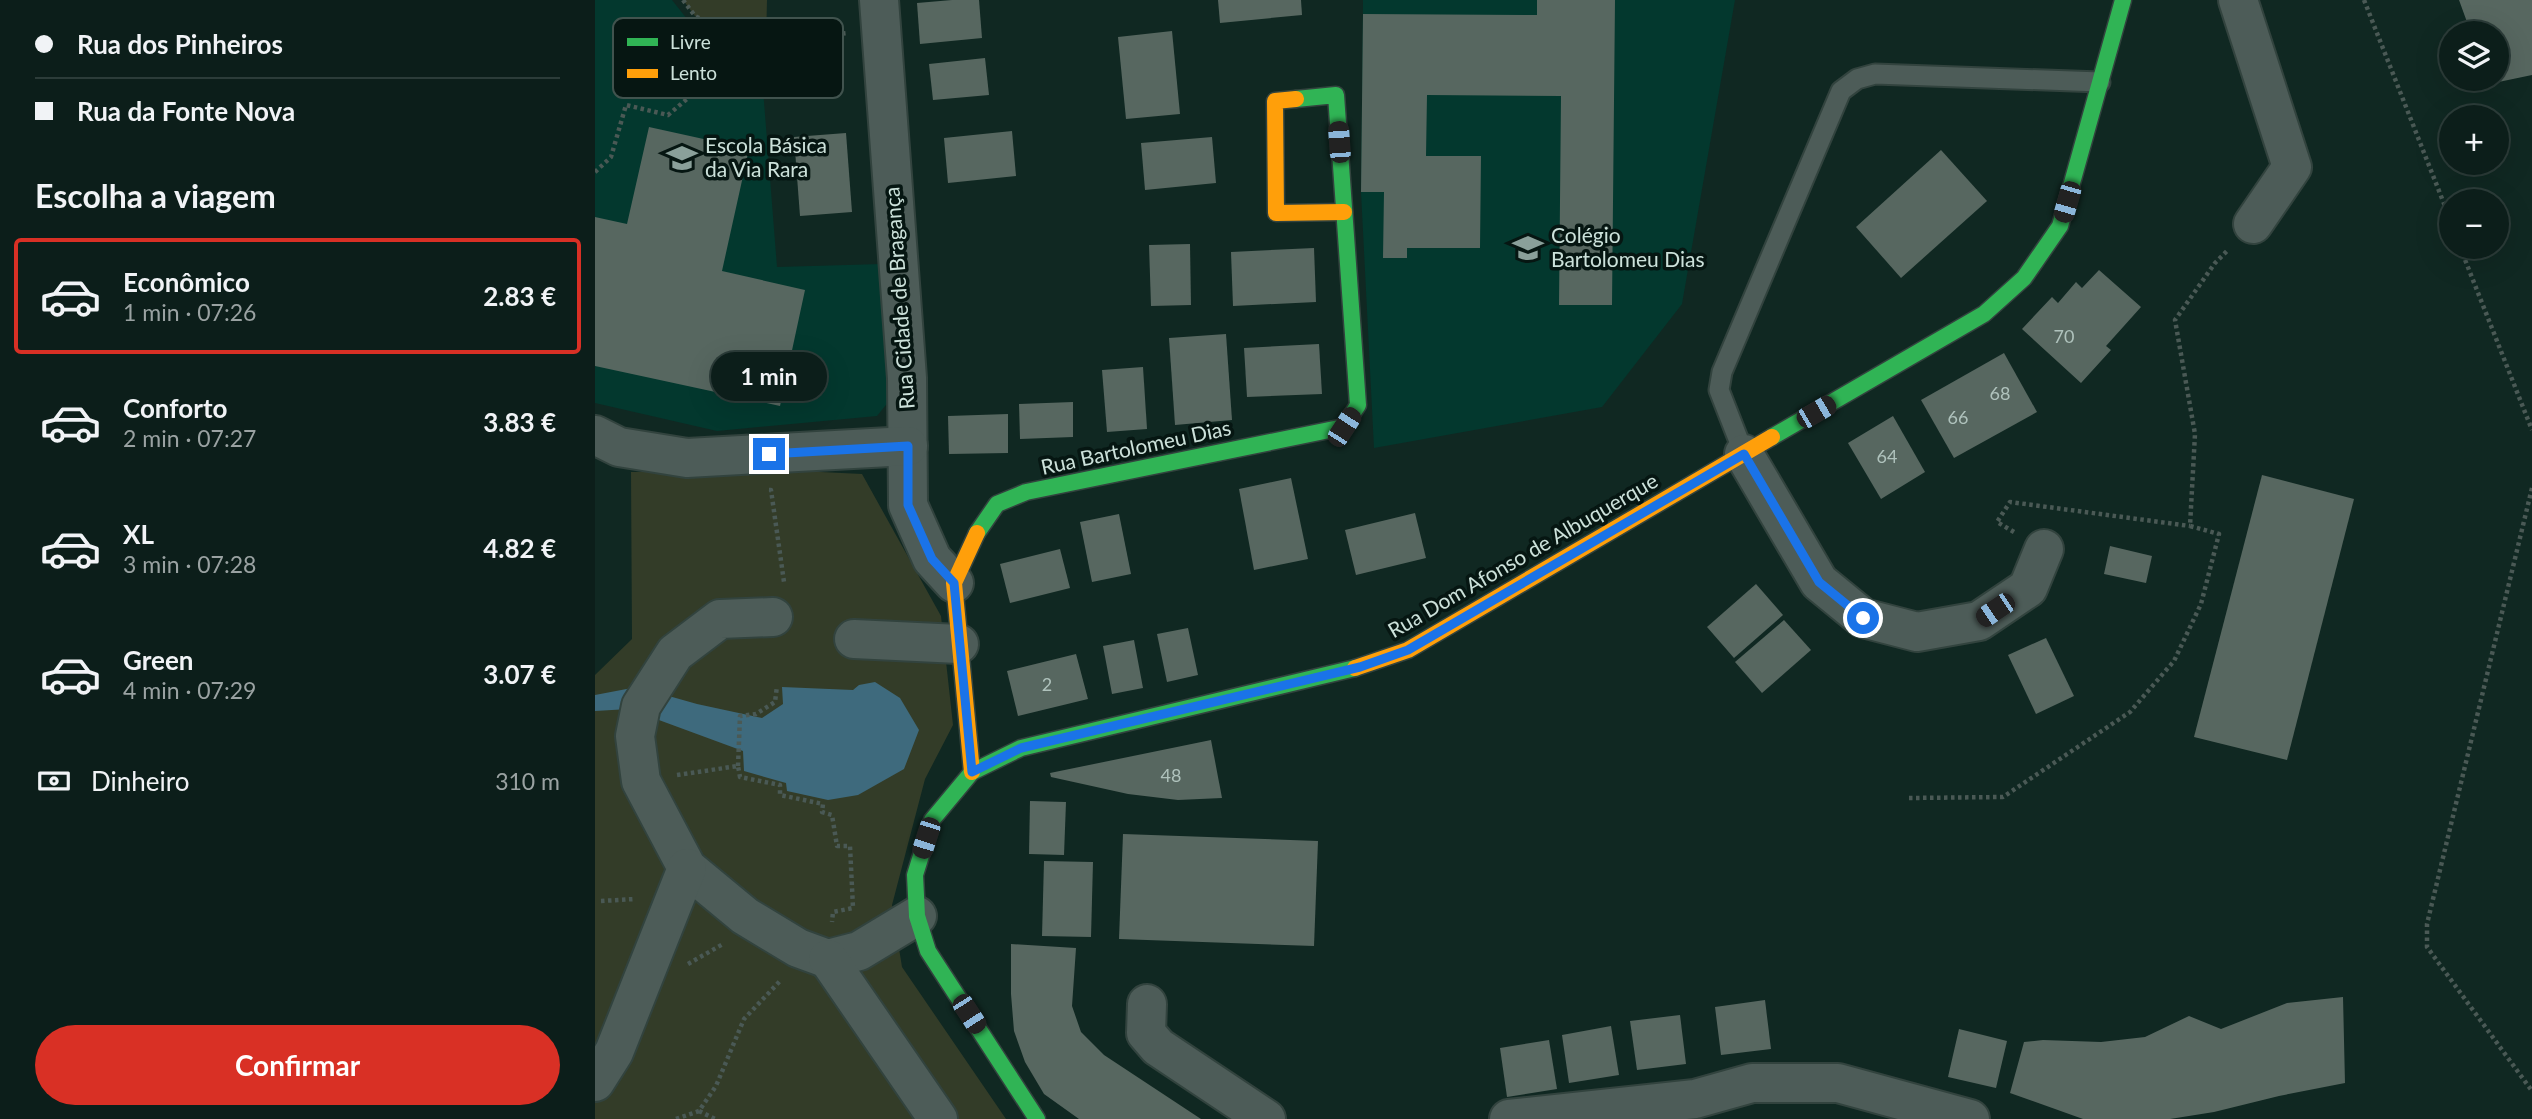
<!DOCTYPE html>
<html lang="pt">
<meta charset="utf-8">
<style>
body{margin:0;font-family:Lato,sans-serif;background:#1a2b27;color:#f1f3f6;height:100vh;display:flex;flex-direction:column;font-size:26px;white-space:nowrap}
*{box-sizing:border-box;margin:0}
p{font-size:23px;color:#9aa2a2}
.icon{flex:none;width:38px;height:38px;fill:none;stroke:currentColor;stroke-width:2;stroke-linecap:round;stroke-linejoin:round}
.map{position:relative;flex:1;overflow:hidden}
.panel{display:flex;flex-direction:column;background:#0c1e1a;width:595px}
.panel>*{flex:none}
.banner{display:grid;align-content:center;height:154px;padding:0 35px;background:#0c1e1a}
.controls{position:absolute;left:1844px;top:21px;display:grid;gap:14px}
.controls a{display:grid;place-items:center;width:70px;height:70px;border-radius:50%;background:#0c1e1a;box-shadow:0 7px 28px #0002,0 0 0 2px #2c3c39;font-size:35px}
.end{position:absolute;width:32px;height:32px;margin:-16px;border:9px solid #1a73e8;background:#fff;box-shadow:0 0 0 4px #fff}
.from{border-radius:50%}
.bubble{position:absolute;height:49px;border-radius:24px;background:#0c1e1a;box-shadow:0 7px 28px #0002,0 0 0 2px #2c3c39;font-size:23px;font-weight:700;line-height:49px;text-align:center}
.car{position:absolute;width:21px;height:42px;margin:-21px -10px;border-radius:9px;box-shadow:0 0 5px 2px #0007;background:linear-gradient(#222 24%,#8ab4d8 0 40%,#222 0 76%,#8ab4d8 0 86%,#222 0)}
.banner b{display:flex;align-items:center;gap:24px;height:66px;font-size:26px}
.banner b+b{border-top:2px solid #2c3c39}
.banner i{width:18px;height:18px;background:#f1f3f6}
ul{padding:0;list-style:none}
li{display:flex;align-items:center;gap:21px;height:116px;margin:0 14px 10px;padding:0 21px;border:4px solid transparent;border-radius:7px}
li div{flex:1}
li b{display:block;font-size:26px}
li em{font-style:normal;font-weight:700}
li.current{border-color:#d93025}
li>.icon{width:63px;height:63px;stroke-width:1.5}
h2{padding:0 35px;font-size:32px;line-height:84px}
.pay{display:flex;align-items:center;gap:18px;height:77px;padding:0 35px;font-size:26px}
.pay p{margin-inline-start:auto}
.cta{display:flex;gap:14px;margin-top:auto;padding:14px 35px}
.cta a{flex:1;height:80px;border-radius:42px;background:#d93025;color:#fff;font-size:28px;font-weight:700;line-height:80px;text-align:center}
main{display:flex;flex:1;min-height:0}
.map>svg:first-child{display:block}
</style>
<main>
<section class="panel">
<div class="banner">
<b><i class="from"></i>Rua dos Pinheiros</b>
<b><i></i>Rua da Fonte Nova</b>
</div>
<h2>Escolha a viagem</h2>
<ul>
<li class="current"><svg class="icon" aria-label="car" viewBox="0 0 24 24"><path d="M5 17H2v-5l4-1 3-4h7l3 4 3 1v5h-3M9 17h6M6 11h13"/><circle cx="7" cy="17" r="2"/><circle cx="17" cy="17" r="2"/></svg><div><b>Econômico</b><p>1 min · 07:26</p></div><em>2.83 €</em></li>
<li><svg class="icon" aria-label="car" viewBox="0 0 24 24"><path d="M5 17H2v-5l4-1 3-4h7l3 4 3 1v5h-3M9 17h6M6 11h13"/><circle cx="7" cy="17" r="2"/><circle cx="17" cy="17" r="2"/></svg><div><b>Conforto</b><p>2 min · 07:27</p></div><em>3.83 €</em></li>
<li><svg class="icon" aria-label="car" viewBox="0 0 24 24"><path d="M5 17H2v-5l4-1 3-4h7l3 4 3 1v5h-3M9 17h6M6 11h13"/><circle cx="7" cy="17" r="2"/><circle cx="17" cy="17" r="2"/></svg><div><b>XL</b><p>3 min · 07:28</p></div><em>4.82 €</em></li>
<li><svg class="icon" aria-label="car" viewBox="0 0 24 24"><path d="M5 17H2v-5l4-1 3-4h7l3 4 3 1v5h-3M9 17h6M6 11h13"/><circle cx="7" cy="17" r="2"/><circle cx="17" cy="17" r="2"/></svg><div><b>Green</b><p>4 min · 07:29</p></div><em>3.07 €</em></li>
</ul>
<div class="pay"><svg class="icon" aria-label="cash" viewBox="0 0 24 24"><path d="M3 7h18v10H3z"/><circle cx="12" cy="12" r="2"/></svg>Dinheiro<p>310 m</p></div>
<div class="cta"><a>Confirmar</a></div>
</section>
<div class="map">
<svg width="1937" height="1119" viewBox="0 0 1937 1119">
<rect width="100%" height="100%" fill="#102822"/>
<g fill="#03382e">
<path d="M0,0H77L96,24L150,53L165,51L182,267L287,264L295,400L282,416L122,431L0,403Z"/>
<path d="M768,0H1140L1087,304L1007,407L779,448L766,192Z"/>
</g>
<g fill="#333c28">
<path d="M88,0H172L171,41L156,45L100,16Z"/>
<path d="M185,470L267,474L346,616L358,725L330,779L297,905L307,967L411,1119H0V675L37,639L36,472Z"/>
</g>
<path fill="#3e6a7d" d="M280,682L305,698L324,730L309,769L263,795L233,800L192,791L191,783L149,771L148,751L34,709L0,711V695L42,687L102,704L167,718L188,704L187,687L258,690L264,685Z"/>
<g fill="#576760">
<path d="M357,0H384L387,38L325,44L322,3Z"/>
<path d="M623,0H706L707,15L625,23Z"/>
<path d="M942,0H1020L1017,305H964L966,96L832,95L831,156H886L885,248H812V258H788L789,192H766L768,14L942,15Z"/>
<path d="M1864,0H1937V75L1894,84L1892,79H1902V33H1876Z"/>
<path d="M577,31L585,114L531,119L523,37Z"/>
<path d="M390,58L394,95L338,100L334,64Z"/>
<path d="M54,127L154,149L127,271L210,290L185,406L0,366V217L32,224Z"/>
<path d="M417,131L421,176L353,183L349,138Z"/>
<path d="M251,133L257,212L205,216L199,137Z"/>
<path d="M617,137L621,183L550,190L546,143Z"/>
<path d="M1346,150L1392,201L1306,278L1261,227Z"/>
<path d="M595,244L596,305L556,306L554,245Z"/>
<path d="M719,248L721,302L638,306L636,252Z"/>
<path d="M1504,270L1546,307L1511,346L1516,350L1486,383L1427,329L1457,297L1463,303L1481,282L1487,288Z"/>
<path d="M631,334L637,420L580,425L574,338Z"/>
<path d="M724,344L727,394L652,397L649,348Z"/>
<path d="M1409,353L1442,412L1359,458L1326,400Z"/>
<path d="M548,367L552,429L512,432L507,370Z"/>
<path d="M478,402V437L425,439L424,404Z"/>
<path d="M413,414V453L354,454L353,416Z"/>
<path d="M1298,416L1330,472L1286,499L1253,443Z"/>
<path d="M1667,475L1759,499L1692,760L1599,737Z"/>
<path d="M696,478L713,559L659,570L644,489Z"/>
<path d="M820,513L831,558L761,575L750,530Z"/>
<path d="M524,514L536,574L497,582L485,522Z"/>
<path d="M1515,546L1557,556L1551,583L1509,574Z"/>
<path d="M465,549L475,588L415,603L405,564Z"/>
<path d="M1161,584L1188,615L1139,658L1112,627Z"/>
<path d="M1189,620L1216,650L1167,693L1140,662Z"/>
<path d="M593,628L603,675L572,682L562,634Z"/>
<path d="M1451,638L1479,696L1441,714L1413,655Z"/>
<path d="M539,640L548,688L517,694L508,646Z"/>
<path d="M481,654L493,699L423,716L412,671Z"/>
<path d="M616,740L627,798L583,800L533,794L456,777L455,773Z"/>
<path d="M435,801L471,802L469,855L434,854Z"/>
<path d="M528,834L723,841L719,946L524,939Z"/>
<path d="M449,861L498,862L496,937L447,936Z"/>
<path d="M416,944L481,948L477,1006L486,1032L509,1055L606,1119H484L449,1094L430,1062L419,1031L416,994Z"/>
<path d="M1748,997L1750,1083L1684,1096L1619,1112L1575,1119H1488L1415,1093L1429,1042L1448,1040L1506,1042L1550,1037L1594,1016L1626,1029L1692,1003Z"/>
<path d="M1170,1000L1176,1049L1126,1055L1120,1007Z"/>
<path d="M1085,1015L1091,1064L1042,1070L1035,1021Z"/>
<path d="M1016,1026L1024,1075L974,1083L967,1035Z"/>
<path d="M1364,1029L1412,1041L1401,1088L1353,1077Z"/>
<path d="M954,1040L962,1089L912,1097L905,1048Z"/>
</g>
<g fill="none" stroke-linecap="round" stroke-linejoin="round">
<g stroke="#32433e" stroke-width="23">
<path id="lane" d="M1149,454L1124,390L1127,372L1246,91L1262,79L1280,74L1505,82"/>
</g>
<g stroke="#32433e" stroke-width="42">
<g id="street">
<path d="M284,0L312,378L313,505L337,559L359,583"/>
<path d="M1643,0L1697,167L1658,224"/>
<path d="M0,435L24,447L92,458L313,446"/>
<path d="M1149,454L1224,582L1268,618L1322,632L1384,621L1433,588L1449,549"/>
<path d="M178,617L125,619L80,653L46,706L40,736L46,781L92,868L150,916L203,948L233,959L264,951L322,916"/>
<path d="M259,639L364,644"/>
<path d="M233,959L343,1119"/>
<path d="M552,1004L551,1033L563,1047L671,1119"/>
<path d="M0,1082L19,1052L92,868"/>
<path d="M914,1119L1100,1099L1157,1083H1243L1375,1119"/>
</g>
</g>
<g stroke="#32433e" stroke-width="19">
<g id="fast">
<path d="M1177,437L1389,314L1429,278L1465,226L1528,0"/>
<path d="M382,533L402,504L431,492L749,427L763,405L741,95L701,99"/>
<path d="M442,1119L333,951L322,916L320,875L337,820L377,772L426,748L760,668"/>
</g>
</g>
<g stroke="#32433e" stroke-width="19">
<g id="slow">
<path d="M701,99L680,101L681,213L749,212"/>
<path d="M760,668L813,650L1177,437"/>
<path d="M377,772L359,583L382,533"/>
</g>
</g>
<g stroke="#4a5955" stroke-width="4.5" stroke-dasharray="3.5 3.5" stroke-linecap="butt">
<path d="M88,0L100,16L156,45L171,41L253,33"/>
<path d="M1769,0L1857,224"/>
<path d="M0,172L16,157L31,105L73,115L156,45"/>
<path d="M1865,247L1937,430"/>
<path d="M1937,488L1832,924V947L1937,1091"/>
<path d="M174,490H176L189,582"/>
<path d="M1419,532L1402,522L1415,502L1595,526"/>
<path d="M143,766L145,716L161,714L180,702L182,686"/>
<path d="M82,775L143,766L145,777L185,785V795L228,804L227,812L237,815L242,846H255L258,908L238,912L237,922"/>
<path d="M1314,798L1408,797L1535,712L1579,661L1606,604L1624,534L1595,526L1600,434L1580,320L1620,263L1633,250"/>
<path d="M6,901L40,899"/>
<path d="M93,964L128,944"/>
<path d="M104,1111L120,1119"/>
<path d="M81,1119L104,1111L121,1086L149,1019L186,980"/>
</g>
<use href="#lane" stroke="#4d5c58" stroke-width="19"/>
<use href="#street" stroke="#4d5c58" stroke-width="38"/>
<use href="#fast" stroke="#30b455" stroke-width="16"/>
<use href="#slow" stroke="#ff9f0a" stroke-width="16"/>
</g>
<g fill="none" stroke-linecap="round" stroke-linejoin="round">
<path stroke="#1a73e8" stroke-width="9" d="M174,454L313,446V505L337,559L359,583L377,772L426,748L765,667L813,650L1149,454L1224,582L1268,618"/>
</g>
<defs>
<g id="school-bare" transform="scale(2.415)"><path d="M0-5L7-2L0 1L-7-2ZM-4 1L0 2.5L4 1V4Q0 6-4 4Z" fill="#8aa09a" stroke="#061612" stroke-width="2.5" paint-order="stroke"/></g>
</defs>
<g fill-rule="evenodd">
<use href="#school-bare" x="87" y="158"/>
<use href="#school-bare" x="933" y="248"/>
</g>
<g text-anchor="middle" stroke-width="7" stroke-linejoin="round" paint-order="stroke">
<g font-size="18" fill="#afc2bc">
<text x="1469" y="343">70</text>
<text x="1405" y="400">68</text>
<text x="1363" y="424">66</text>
<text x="1292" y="463">64</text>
<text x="452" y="691">2</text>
<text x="576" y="782">48</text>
</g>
<g font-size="21" fill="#cce1da" stroke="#061612" text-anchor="start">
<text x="110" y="153">Escola Básica<tspan x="110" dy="24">da Via Rara</tspan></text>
<text x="956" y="243">Colégio<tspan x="956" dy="24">Bartolomeu Dias</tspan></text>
</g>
<g font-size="21" fill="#cce1da" stroke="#061612">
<text transform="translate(305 298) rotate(-94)" y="7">Rua Cidade de Bragança</text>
<text transform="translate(541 448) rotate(-12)" y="7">Rua Bartolomeu Dias</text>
<text transform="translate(928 556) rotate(-30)" y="7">Rua Dom Afonso de Albuquerque</text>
</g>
</g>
<rect x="18" y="18" width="230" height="80" rx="10" fill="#061612" stroke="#41534e" stroke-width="2"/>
<rect x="32" y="38" width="31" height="8" fill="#30b455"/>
<rect x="32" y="69" width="31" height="9" fill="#ff9f0a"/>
<g font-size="19" fill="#cce1da">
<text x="75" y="49">Livre</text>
<text x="75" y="80">Lento</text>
</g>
</svg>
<div class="controls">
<a><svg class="icon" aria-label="layers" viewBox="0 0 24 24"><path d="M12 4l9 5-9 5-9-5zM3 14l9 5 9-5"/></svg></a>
<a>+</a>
<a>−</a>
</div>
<i class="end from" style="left:1268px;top:618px"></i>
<i class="end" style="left:174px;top:454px"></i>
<div class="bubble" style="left:116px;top:352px;width:116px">1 min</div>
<i class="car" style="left:744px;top:142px;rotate:356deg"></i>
<i class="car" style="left:1472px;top:202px;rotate:196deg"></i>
<i class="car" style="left:1221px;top:412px;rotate:60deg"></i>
<i class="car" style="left:749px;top:427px;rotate:33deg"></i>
<i class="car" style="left:1400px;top:610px;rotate:236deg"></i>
<i class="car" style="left:331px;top:838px;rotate:198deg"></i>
<i class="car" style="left:374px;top:1014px;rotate:147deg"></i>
</div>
</main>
